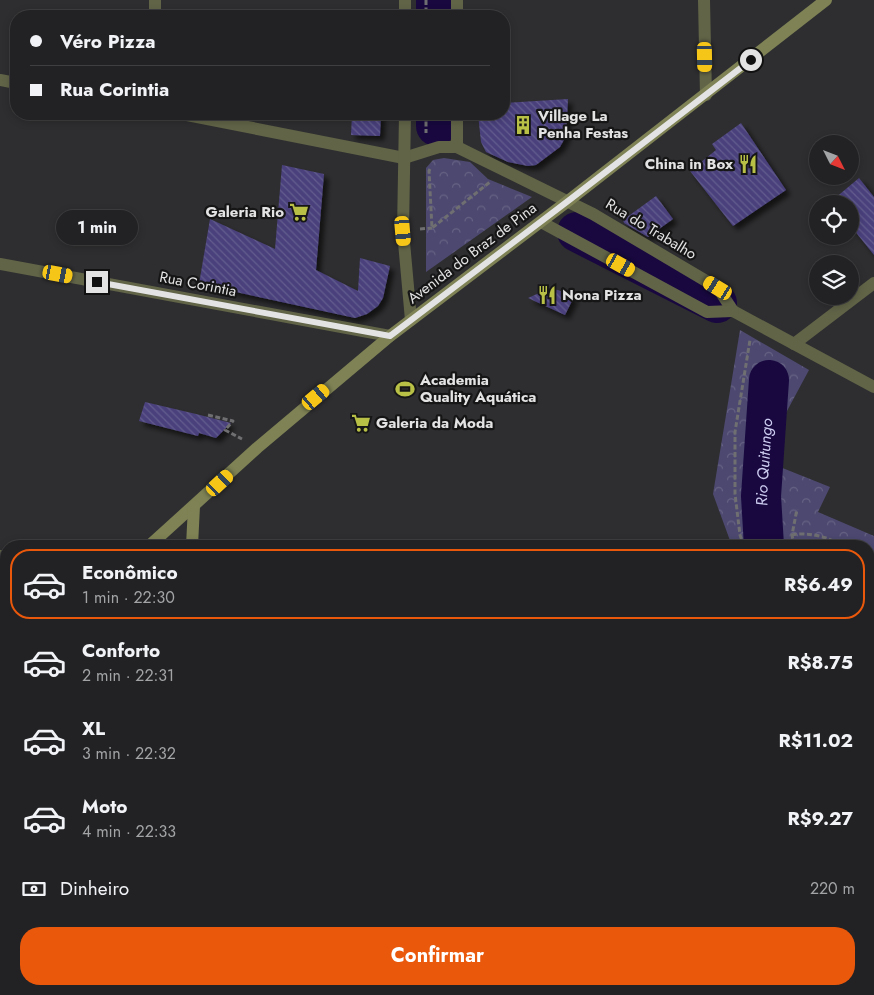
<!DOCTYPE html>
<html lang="pt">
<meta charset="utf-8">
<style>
body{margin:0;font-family:Jost,sans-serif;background:#2e2f31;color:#f1f3f6;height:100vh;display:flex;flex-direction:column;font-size:19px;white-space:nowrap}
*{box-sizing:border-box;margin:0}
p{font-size:16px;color:#a2a4a6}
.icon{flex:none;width:28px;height:28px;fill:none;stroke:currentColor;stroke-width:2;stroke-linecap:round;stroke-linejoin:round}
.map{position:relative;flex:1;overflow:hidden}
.drawer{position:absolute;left:0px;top:540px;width:875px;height:455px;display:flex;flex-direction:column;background:#222224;border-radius:20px 20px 0 0;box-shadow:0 2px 8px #0003,0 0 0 1px #3f3f41}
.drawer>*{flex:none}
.top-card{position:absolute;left:10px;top:10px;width:500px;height:110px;border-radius:20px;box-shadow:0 2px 8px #0003,0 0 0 1px #3f3f41;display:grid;align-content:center;height:110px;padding:0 20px;background:#222224}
.needle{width:32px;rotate:132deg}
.fabs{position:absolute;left:809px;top:135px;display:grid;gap:10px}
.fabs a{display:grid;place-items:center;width:50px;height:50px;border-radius:50%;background:#222224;box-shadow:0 2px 8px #0003,0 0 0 1px #3f3f41;font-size:25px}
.end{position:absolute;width:22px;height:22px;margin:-11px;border:6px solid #e3e3e4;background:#111;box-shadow:0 0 0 2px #111}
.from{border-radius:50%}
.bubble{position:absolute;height:35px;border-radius:18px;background:#222224;box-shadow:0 2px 8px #0003,0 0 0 1px #3f3f41;font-size:16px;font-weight:700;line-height:35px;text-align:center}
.car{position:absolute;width:15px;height:30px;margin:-15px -8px;border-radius:6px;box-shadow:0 0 4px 1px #0007;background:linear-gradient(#f5c518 24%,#345 0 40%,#f5c518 0 76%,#345 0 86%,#f5c518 0)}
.top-card b{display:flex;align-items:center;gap:18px;height:48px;font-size:19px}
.top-card b+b{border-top:1px solid #3f3f41}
.top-card i{width:12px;height:12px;background:#f1f3f6}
ul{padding:9px 0 0;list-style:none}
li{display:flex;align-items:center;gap:15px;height:70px;margin:0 10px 8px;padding:0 10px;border:2px solid transparent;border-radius:20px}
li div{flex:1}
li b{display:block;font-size:19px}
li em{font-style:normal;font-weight:700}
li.active{border-color:#ea580c}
li>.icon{width:45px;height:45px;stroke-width:1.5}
.pay{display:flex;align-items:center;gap:12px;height:55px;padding:0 20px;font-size:19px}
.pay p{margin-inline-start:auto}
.primary-button{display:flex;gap:10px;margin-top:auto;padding:10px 20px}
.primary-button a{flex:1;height:58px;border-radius:20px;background:#ea580c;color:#fff;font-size:20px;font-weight:700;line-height:58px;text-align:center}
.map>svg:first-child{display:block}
</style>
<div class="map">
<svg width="874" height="995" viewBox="0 0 874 995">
<defs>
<pattern id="park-crowns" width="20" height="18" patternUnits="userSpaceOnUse" patternTransform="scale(1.25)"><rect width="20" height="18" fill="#4c4870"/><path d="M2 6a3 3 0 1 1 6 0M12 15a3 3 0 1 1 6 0" fill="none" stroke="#666284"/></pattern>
<pattern id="building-back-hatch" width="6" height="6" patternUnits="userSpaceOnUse" patternTransform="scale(1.25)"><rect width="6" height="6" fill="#49417c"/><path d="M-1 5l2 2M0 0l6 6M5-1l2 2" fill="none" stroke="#635c8e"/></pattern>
<filter id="shadow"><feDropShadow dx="4.5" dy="4.5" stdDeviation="2.5" flood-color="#0009"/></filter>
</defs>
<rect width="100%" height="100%" fill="#2e2e30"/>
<g fill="url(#park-crowns)">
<path d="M444,158L470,162L488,179L532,197L426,272V168L433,160Z"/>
<path d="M740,330L809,370L773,437L770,463L830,487L818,512L874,536V585L869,607V546H732L713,494Z"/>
</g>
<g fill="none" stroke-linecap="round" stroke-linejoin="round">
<g stroke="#18083f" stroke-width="40">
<path d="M436,16V0"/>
<path d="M436,126V114"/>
<path d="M577,232L717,303"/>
<path id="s1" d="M764,546L761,496L769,380"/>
</g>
</g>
<g fill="url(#building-back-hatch)" filter="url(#shadow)">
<path d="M568,99L566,136L560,147L536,165L528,166L508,162L486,152L481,142L478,114H504V103Z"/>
<path d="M352,114H381L380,136L351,135Z"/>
<path d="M741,123L786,190L733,226L690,171L716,150L712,144Z"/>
<path d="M282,165L324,174L316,270L358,291L360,258L390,266L383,298L378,306L367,314L355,318L199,284L210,219L275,249Z"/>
<path d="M859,178L874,197V255L850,225V204H828Z"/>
<path d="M656,196L673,219L648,237L624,223L623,220Z"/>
<path d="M548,289L558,290L574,297L565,315L528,298Z"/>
<path d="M145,402L196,414L231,423L216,438L199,433L198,436L139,421Z"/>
</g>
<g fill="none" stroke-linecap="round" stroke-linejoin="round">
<g stroke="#6f6f71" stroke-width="3" stroke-dasharray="5 2.5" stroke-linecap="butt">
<path d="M426,0V16"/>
<path d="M426,114V133"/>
<path d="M430,169L429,171L432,228L490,182"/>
<path d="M420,229L432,228"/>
<path d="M208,415L233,421L225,430L242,439"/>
<path d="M792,535C806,532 827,536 838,544"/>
<path d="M744,546L740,535L735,494V432L750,340"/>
<path d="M794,546L792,535L797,509"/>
<path d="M838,546L845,542L864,546"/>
<path d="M869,547L870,548"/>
</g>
<g stroke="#616447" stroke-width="12">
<path d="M155,0V16"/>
<path d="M704,0L706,95"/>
<path d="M0,264L390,336"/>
<path d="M794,344L874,283"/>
<path d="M0,556L6,557"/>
<path d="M869,729L874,730"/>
<path d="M0,893L6,894"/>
<path d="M465,989L492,995"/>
</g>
<g stroke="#616447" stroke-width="12">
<path d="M457,0V16"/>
<path d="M405,16V0"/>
<path d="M0,80L16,83"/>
<path d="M182,114L404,158L439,147H457L593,214L718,288L733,311L874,387"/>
<path d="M405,114L403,231L411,320"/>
<path d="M457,114V147"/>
<path d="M541,222L707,312L733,311"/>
</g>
<g stroke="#7e8254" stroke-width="12">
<path d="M149,546L257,448L390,336L568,201L826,0"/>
<path d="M192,546L194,506"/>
<path d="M0,712L6,705"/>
<path d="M419,995L420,989"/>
</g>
</g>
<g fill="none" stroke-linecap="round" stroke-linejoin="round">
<path stroke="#e3e3e4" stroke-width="6" d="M97,282L390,336L568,201L751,60"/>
</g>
<defs>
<g id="building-bare" transform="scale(1.5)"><path d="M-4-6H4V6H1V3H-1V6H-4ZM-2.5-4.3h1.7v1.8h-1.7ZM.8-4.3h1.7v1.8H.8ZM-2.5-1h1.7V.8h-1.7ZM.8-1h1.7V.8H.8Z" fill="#b9c046" stroke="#161617" stroke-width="2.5" paint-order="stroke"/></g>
<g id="restaurant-bare" transform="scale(1.5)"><path d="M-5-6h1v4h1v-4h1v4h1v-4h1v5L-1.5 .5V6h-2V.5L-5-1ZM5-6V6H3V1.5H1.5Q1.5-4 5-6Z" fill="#b9c046" stroke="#161617" stroke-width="2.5" paint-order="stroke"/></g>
<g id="supermarket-bare" transform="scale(1.5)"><path d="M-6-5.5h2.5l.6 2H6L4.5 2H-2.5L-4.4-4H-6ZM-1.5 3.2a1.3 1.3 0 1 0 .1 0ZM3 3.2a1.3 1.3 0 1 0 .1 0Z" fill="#b9c046" stroke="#161617" stroke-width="2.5" paint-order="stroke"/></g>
<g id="stadium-bare" transform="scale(1.5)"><path d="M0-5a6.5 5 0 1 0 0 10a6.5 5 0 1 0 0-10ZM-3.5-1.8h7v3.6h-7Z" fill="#b9c046" stroke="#161617" stroke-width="2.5" paint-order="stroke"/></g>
</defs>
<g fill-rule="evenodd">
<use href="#building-bare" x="523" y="125"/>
<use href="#restaurant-bare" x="748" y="164"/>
<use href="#supermarket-bare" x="299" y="212"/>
<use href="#restaurant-bare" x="547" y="295"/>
<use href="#stadium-bare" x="405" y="389"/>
<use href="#supermarket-bare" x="361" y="423"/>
</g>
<g text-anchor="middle" stroke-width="4.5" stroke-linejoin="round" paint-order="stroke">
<g font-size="15" font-weight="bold" fill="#e3e3e4" stroke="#161617" text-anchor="start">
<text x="538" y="121">Village La<tspan x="538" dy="17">Penha Festas</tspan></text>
<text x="733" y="169" text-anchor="end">China in Box</text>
<text x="284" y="217" text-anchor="end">Galeria Rio</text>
<text x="562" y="300">Nona Pizza</text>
<text x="420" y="385">Academia<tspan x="420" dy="17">Quality Aquática</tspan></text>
<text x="376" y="428">Galeria da Moda</text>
</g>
<g font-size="15" fill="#e3e3e4" stroke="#161617">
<text transform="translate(651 229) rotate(31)" y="5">Rua do Trabalho</text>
<text transform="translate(472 253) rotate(-37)" y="5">Avenida do Braz de Pina</text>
<text transform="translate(198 284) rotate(11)" y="5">Rua Corintia</text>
</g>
<g font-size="16" font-style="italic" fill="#cdccf0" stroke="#161617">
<text dy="6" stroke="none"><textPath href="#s1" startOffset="84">Rio Quitungo</textPath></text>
</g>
</g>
</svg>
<div class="fabs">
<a><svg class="needle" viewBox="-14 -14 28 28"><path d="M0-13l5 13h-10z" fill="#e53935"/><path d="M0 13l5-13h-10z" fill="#a2a4a6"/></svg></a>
<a><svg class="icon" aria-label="locate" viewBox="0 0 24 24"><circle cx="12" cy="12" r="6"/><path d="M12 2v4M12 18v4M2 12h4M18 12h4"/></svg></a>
<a><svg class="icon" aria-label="layers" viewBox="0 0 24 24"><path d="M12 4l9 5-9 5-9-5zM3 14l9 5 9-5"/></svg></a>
</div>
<i class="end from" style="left:751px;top:60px"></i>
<i class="end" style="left:97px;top:282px"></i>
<div class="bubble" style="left:56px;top:210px;width:82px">1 min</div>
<i class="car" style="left:705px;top:57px;rotate:179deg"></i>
<i class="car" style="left:403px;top:231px;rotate:175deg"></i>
<i class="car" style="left:621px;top:265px;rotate:119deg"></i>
<i class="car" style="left:58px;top:274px;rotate:101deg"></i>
<i class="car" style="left:718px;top:288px;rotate:301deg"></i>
<i class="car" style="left:316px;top:397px;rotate:50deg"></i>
<i class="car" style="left:220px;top:483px;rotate:47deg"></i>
<div class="top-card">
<b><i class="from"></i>Véro Pizza</b>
<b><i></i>Rua Corintia</b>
</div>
<section class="drawer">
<ul>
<li class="active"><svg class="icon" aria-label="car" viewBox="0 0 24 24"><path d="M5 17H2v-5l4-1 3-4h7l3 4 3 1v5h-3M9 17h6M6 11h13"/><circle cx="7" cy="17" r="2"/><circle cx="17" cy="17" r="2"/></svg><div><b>Econômico</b><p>1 min · 22:30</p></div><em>R$6.49</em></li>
<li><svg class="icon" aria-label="car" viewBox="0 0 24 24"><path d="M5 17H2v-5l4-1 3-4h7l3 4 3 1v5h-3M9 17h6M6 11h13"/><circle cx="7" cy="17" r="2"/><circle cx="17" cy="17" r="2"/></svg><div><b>Conforto</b><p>2 min · 22:31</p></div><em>R$8.75</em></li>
<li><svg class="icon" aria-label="car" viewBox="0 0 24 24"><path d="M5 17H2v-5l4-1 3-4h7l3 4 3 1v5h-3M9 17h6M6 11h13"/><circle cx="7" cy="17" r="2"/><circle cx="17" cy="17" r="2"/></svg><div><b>XL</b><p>3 min · 22:32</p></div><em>R$11.02</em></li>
<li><svg class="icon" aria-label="car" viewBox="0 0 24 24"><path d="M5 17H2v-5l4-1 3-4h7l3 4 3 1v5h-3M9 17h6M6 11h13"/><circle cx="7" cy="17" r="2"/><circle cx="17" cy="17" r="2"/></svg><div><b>Moto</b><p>4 min · 22:33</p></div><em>R$9.27</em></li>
</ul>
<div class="pay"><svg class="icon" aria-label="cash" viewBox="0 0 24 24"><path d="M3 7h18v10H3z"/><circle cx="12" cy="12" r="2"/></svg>Dinheiro<p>220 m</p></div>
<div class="primary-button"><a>Confirmar</a></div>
</section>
</div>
